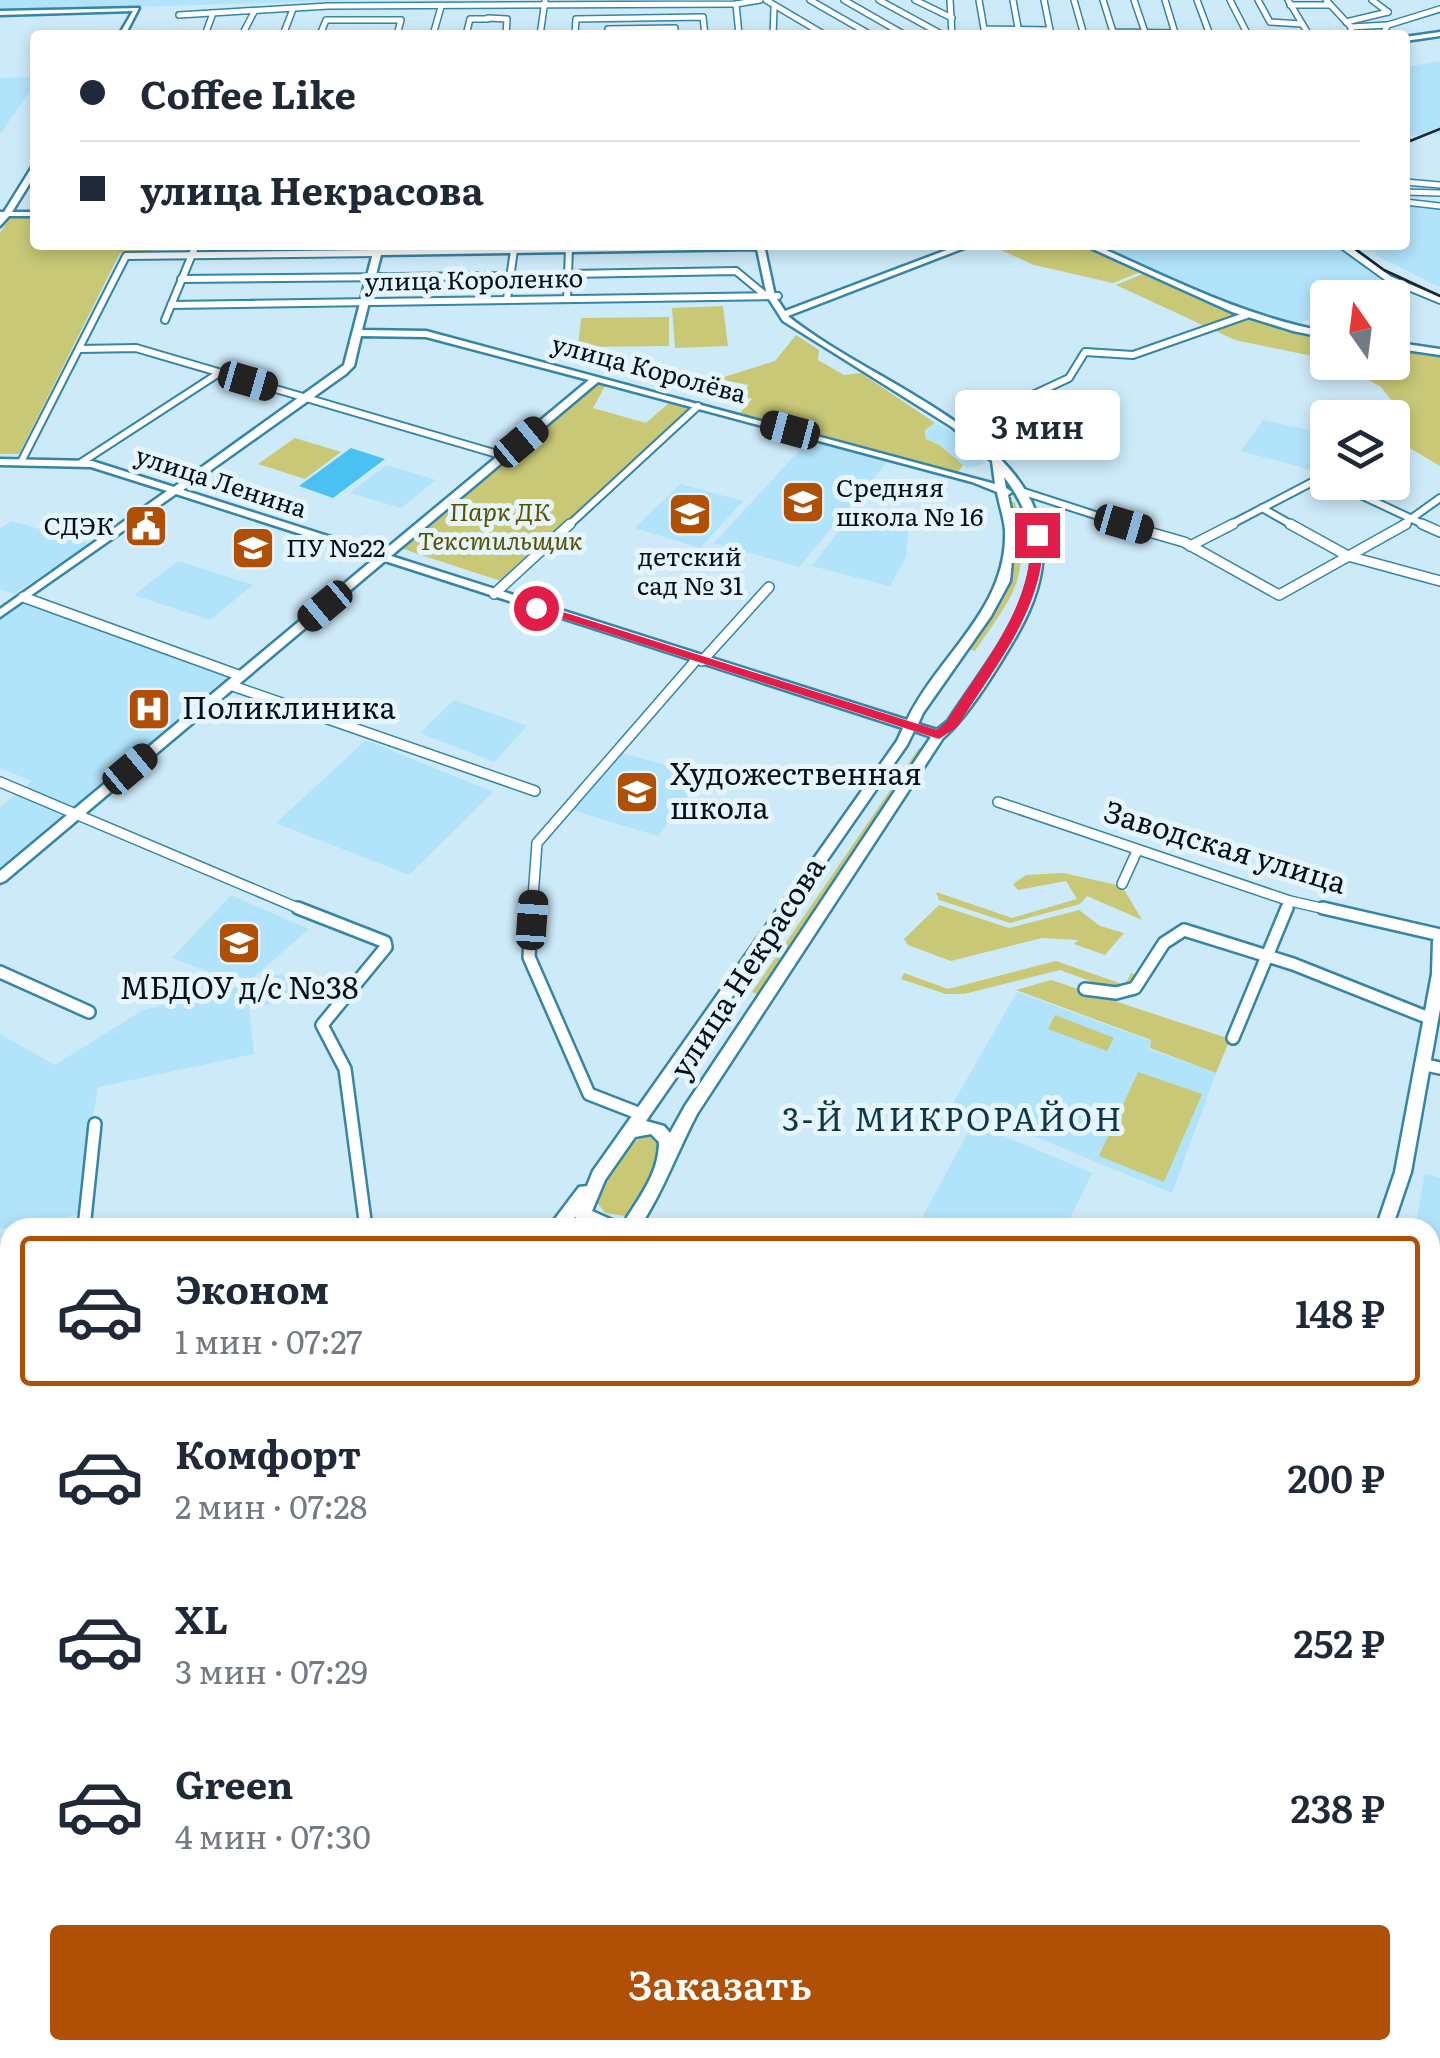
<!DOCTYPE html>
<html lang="ru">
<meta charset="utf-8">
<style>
body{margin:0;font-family:Literata,serif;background:#f6f6f7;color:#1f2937;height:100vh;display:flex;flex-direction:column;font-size:38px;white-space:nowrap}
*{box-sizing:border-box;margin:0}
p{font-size:32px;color:#747a83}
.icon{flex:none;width:55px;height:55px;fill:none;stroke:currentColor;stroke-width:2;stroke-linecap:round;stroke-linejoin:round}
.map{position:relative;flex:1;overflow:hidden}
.sheet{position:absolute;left:0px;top:1218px;width:1440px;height:842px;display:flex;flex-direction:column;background:#fff;border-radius:30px 30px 0 0;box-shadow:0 5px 15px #0003}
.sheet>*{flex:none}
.banner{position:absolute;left:30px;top:30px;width:1380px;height:220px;border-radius:10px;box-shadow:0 5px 15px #0003;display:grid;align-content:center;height:220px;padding:0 50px;background:#fff}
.needle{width:65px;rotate:346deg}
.controls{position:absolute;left:1310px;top:280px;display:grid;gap:20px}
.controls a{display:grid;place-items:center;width:100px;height:100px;border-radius:10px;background:#fff;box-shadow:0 5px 15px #0003;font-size:50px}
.end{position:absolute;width:45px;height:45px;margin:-22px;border:12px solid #e11d48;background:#fff;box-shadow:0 0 0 5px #fff}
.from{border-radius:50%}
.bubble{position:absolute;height:70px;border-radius:10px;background:#fff;box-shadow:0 5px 15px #0003;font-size:32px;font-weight:600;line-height:70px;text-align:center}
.car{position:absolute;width:30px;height:60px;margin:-30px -15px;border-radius:12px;box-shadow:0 0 8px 2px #0007;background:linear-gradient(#222 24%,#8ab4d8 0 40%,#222 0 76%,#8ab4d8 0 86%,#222 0)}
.banner b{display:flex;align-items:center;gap:35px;height:95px;font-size:38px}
.banner b+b{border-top:2px solid #e0e1e3}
.banner i{width:25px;height:25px;background:#1f2937}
ul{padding:18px 0 0;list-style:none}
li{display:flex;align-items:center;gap:30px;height:150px;margin:0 20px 15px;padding:0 30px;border:5px solid transparent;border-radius:10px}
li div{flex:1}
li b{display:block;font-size:38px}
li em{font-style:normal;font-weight:600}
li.current{border-color:#b05006}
li>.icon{width:90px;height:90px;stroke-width:1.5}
.cta{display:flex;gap:20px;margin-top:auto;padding:20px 50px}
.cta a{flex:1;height:115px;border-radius:10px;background:#b05006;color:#fff;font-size:40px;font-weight:600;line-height:115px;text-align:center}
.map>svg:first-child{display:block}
</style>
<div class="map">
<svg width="1440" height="2058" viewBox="0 0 1440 2058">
<rect width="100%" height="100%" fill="#cdeaf9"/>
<g fill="#b1e3fb">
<path d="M0,0H365L0,11Z"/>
<path d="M1440,61V134L1405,136V67Z"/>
<path d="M35,77V84L0,134V78Z"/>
<path d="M1408,201L1440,209V287L1377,256L1372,245H1405Z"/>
<path d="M1099,245H1336L1385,283L1354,297L1328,298L1327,310L1290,328Z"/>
<path d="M1263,420L1327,434L1326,474L1241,451Z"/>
<path d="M936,423L954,433L985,463L967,468L940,444L927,439L926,430Z"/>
<path d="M808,441L888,461L799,567L714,543Z"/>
<path d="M386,465L436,480L401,508L350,493Z"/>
<path d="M680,484L743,501L700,548L635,528Z"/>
<path d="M851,515L908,528L906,557L890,586L812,566Z"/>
<path d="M12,521L90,544L14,594L0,589V528Z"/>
<path d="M178,561L253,585L210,620L134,595Z"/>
<path d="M25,601L233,677L0,867V807L32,781L0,768V619Z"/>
<path d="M454,700L527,726L494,762L420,733Z"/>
<path d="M366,740L493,792L409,875L276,823Z"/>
<path d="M618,752L703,775L658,836L569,809Z"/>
<path d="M231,895L309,929L248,982L282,974L308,997L249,1008L254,1054L98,1087L77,1215L0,1229V1034L55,1065L143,1010L243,985L172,958Z"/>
<path d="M1017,992L1151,1041L1148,1049L1216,1073L1172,1193L953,1103Z"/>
<path d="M973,1123L1092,1173L1066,1227H917Z"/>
<path d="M1425,1173L1440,1178V1252L1430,1247V1228H1415Z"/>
<path d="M1440,1596V1735L1430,1733V1600Z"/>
<path d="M210,2050H503L504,2058H206Z"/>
</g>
<g fill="#c8c877">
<path d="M35,216V245H156L152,252L120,253L19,454H0V233L10,217Z"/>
<path d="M990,245H1082L1143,271L1113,283L1034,265Z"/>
<path d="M1147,272L1285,332L1327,337V359L1235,340L1116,285Z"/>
<path d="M723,306L728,346L675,348L672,308Z"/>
<path d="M669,317V346L578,347L581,318Z"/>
<path d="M796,335L819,350L818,360L844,375L861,373L935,423L925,430L926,439L940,445L963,465L958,472L740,413L752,399L740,395L749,385L718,379L775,361Z"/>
<path d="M1393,347L1440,355V466L1393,438L1391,417L1397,407L1380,386L1335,363L1392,362Z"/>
<path d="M597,384L605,386L593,408L646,423L669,403L693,410L507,583L403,549Z"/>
<path d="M295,438L341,452L305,479L258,464Z"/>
<path d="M1008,502H1015C1031,579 1016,591 975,651L965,648C1000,597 1025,567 1008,502Z"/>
<path d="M919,748L923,749L757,994L752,992Z"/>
<path d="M1063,873L1122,886L1142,920L1087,896L1080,904L1010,923L939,900L936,892L1012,918L1077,899L1066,881L1018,890L1013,884L1026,875Z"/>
<path d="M939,905L1009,928L1079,910L1100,926L1124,933L1105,955L1074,944L1078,940L1042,938L951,961L908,945L904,939Z"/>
<path d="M1056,961L1125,985L1131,973L1137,975L1131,987L1112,989L1060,970L964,994H946L901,979L904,973L948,989Z"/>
<path d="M1051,980L1230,1039L1216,1073L1150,1048L1151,1040L1016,990Z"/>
<path d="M1055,1015L1114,1038L1107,1051L1048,1029Z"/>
<path d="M1138,1072L1202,1094L1164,1182L1099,1156Z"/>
<path d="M648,1135L658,1139C662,1159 641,1202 626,1216L605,1213L596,1201C603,1181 627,1139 648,1135Z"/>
<path d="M10,1634V1731L0,1733V1636Z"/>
</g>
<path fill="#4bc1f1" d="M351,448L385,459L333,498L299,486Z"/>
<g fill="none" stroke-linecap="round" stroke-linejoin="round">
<g stroke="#3585a6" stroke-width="8">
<g id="street-far4">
<path d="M766,0L825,35"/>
<path d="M810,0L871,35"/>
<path d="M844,0L905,35"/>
<path d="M879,0L943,35"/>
<path d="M915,0L952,18"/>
<path d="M950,0L952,35"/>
<path d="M979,0L984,29L1050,30L1044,0"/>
<path d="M1013,0L1019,33"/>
<path d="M1074,0L1084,35"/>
<path d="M1103,0L1113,32L1175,33L1165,0"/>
<path d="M1134,0L1146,35"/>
<path d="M1197,0L1210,35"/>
<path d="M1230,0L1248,35"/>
<path d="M1258,0L1270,22L1302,24"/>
<path d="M1288,0L1309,35"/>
<path d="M1326,0L1351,27V35"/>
<path d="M1372,0L1388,12"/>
<path d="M736,4L739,35"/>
<path d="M1290,5H1330"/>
<path d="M179,15L328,6L736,4L760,0"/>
<path d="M488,18L507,19L506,35"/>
<path d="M1346,22L1388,12"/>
<path d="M1351,27L1387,25"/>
<path d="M205,35L213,13"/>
<path d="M242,35L254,12"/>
<path d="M283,35L293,9"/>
<path d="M320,35L326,20H401L397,35"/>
<path d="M433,35L441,7"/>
<path d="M466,35L470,19H488"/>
<path d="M540,35L545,1"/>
<path d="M575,35L576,19L703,17L705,35"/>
<path d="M608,35V29L675,28V35"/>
<path d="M773,35L774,8"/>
<path d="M1382,35L1388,25L1440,9"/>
<path d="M35,146V154"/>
<path d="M1405,182L1440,185"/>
<path d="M1405,192L1440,193"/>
<path d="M1405,202L1440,206"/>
</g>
</g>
<g stroke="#3585a6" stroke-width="10">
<g id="street-far3">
<path d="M1342,245L1389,279L1440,300"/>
<path d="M569,274L736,271L765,295"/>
<path d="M181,279L511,276"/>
<path d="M507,299L514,250"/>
<path d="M567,299L569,249"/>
<path d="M171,305L778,296"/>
<path d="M165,320L196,245"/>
<path d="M79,349L136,348L504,456"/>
<path d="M960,429L1069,378L1085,352L1133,355L1247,315"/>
<path d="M21,462L126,256L377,253"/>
<path d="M82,462L219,373"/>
<path d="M1333,482L1427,526"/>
<path d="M1021,491L1129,526"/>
<path d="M1262,508L1294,526"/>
<path d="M568,526L698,406"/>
<path d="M1228,526L1322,477L1328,480"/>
<path d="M1401,526L1440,498"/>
</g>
</g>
<g stroke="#3585a6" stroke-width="12">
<g id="street-far2">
<path d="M1121,524L1184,542L1279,595L1406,524"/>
<path d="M1290,524L1348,556L1440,581"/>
<path d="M1422,524L1440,532"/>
<path d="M1190,546L1233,524"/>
<path d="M494,594L570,524"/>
<path d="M23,597L241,676"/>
<path d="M702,661L769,587"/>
<path d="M230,685L535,791"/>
<path d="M0,782L305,911"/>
<path d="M998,802L1290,901L1334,911"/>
<path d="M1122,884L1137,851"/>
<path d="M532,911L537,843L697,659"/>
<path d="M1285,911L1290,901"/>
</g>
</g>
<g stroke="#3585a6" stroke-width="16">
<g id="street-far1">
<path d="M298,908L385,942L386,947L322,1025L345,1069L366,1228"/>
<path d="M532,908L529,957L589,1094L643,1115"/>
<path d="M1323,908L1440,935"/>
<path d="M0,972L89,1012"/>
<path d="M1085,989L1116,993L1135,988L1164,943L1184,930L1293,964L1429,1018"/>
<path d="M1233,1038L1287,908"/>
<path d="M1421,1064L1440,1068"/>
<path d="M84,1228L95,1124"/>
<path d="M1430,1252L1440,1257"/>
<path d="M1430,1395L1440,1396"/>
</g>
</g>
<g stroke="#3585a6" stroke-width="19">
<path id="street" d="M1430,1833L1440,1817"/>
</g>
<g stroke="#3585a6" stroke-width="5">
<g id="secondary">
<path d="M139,8L125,35H119L133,11L0,15V11Z"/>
<path d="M1440,32V36L1405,41V37Z"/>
<path d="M32,167H35V175L12,212H35V216H9L0,226V212H4Z"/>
<path d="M375,245H383L382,250L764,245L775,296L785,311L960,245H972L788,316C890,399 1118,456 1018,633C1001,663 968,717 943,738L697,1114C677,1152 663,1192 639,1228H595L575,1217L566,1228H548L579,1187L587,1186L593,1171L897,741L903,728L385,561L5,881L0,883V871L375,558L176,494L0,617V609L167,491L91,467L0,465V459L92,461L174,487L344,365ZM757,249L767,296L783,321L952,427L992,461L995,484L426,331L362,330L381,255ZM361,336L426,337L589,380L381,553L183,490L346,374L354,366ZM598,382L972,482L997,492C999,504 1004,518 1005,530C1008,609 938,655 907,720L391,556ZM1004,477C1074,566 997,645 948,721L937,730L918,724L923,713L991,616L1010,581L1015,530L1008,495L1012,492L1006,488ZM914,731L931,737L685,1106L670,1133L664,1126L646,1121L907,745ZM651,1134L659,1142C659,1175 637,1200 621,1227L619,1223L592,1211L605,1180L635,1137Z"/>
<path d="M1084,245H1095C1171,279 1245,317 1328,332V338L1293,331L1232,312Z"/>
<path d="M1392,342L1440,349V355L1392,348Z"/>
<path d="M1440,935V1009L1411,1172L1392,1228H1376L1395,1172L1432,974L1433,940Z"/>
<path d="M1430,1424L1440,1432V1456L1430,1448Z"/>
<path d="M10,1597V1617L0,1619V1599Z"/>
<path d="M1440,1996V2020L1430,2023V1999Z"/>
<path d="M109,2050H139L135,2058H105Z"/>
<path d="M169,2050H193L190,2058H166Z"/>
<path d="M1266,2050H1322L1318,2058H1262Z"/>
</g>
</g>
<use href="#street-far4" stroke="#fff" stroke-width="5"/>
<use href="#street-far3" stroke="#fff" stroke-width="6"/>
<use href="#street-far2" stroke="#fff" stroke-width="9"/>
<use href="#street-far1" stroke="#fff" stroke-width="11"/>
<use href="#street" stroke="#fff" stroke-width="14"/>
<use href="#secondary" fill="#fff" fill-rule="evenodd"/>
<g stroke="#172933" stroke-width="2.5">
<path d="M1405,143L1440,129"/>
<path d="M1350,245L1384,270L1440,296"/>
</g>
<g stroke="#172933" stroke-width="4">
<path d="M1430,1590L1440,1585"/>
<path d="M0,1918L10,1916"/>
</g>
</g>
<path fill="#e11d48" d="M1037,531L1043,535C1046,607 994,667 957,727L939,739L530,608L541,605L937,730L947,721C984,662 1033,606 1031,535Z"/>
<defs>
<g id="school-square" transform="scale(2.25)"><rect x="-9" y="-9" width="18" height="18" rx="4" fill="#b05006" stroke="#e6f5fc"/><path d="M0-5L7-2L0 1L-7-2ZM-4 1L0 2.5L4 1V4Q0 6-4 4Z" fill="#fff"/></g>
<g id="civic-square" transform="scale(2.25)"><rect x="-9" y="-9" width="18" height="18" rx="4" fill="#b05006" stroke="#e6f5fc"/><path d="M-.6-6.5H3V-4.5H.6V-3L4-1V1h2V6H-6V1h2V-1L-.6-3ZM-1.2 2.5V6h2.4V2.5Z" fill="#fff"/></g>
<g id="university-square" transform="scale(2.25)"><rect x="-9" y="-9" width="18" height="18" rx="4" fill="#b05006" stroke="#e6f5fc"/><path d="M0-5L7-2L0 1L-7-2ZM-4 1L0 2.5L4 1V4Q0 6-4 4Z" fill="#fff"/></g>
<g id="hospital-square" transform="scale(2.25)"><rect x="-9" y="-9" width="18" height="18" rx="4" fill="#b05006" stroke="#e6f5fc"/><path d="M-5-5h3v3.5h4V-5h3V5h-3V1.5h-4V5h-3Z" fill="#fff"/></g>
</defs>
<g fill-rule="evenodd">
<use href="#school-square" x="803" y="502"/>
<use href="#school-square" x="690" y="514"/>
<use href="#civic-square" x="146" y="526"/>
<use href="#university-square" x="253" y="548"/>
<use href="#hospital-square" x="149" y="709"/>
<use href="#university-square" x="637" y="792"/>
<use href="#school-square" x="239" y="943"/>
</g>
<g text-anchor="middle" stroke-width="10" stroke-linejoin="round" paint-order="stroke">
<g font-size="25" fill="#00111b" stroke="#e6f5fc">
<text transform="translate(474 280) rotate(-1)" y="9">улица Короленко</text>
<text transform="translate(649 369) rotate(15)" y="9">улица Королёва</text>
<text transform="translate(221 482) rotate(18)" y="9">улица Ленина</text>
</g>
<g font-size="25" fill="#00111b" stroke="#e6f5fc" text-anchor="start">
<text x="836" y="497">Средняя<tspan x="836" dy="29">школа № 16</tspan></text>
<text x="114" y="535" text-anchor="end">СДЭК</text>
<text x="286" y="557">ПУ №22</text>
<text x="690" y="566" text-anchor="middle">детский<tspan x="690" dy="29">сад № 31</tspan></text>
</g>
<g font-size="25" font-style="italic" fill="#555402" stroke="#e6f5fc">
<text x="500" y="521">Парк ДК<tspan x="500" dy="29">Текстильщик</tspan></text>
</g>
<g font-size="30" fill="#00111b" stroke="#e6f5fc" text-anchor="start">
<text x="182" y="719">Поликлиника</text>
<text x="670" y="785">Художественная<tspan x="670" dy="34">школа</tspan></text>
<text x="239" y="999" text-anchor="middle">МБДОУ д/с №38</text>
</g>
<g font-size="30" fill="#00111b" stroke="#e6f5fc">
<text transform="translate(1225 848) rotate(17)" y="10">Заводская улица</text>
<text transform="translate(748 968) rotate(-57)" y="10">улица Некрасова</text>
</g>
<g font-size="32" letter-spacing="2.5" fill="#0c3849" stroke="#e6f5fc">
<text x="953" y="1131">3-Й МИКРОРАЙОН</text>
</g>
</g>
</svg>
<div class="controls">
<a><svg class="needle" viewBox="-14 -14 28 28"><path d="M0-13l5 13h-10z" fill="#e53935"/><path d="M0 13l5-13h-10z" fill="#747a83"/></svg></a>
<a><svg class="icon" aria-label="layers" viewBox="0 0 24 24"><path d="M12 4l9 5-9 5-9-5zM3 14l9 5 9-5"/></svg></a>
</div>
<i class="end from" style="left:536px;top:608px"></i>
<i class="end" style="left:1037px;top:535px"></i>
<div class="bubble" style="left:955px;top:390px;width:165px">3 мин</div>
<i class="car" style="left:248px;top:381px;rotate:106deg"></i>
<i class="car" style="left:790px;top:430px;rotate:285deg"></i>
<i class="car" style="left:521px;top:442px;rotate:50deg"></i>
<i class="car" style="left:1124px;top:524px;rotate:106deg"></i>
<i class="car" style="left:325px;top:606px;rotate:230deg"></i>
<i class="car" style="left:130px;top:769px;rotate:50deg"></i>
<i class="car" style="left:532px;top:920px;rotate:4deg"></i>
<div class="banner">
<b><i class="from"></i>Coffee Like</b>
<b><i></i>улица Некрасова</b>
</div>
<section class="sheet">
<ul>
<li class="current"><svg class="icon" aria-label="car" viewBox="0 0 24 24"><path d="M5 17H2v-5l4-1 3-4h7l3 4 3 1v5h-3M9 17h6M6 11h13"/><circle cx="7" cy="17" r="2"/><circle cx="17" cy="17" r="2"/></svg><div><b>Эконом</b><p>1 мин · 07:27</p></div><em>148 ₽</em></li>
<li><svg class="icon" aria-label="car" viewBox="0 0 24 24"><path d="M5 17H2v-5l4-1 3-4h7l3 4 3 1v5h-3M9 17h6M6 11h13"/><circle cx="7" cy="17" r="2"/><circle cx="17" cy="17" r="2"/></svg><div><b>Комфорт</b><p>2 мин · 07:28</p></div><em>200 ₽</em></li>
<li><svg class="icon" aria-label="car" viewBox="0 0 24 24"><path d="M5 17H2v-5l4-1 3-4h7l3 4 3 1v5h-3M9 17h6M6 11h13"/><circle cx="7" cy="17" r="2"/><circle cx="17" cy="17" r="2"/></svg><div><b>XL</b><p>3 мин · 07:29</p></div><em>252 ₽</em></li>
<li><svg class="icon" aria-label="car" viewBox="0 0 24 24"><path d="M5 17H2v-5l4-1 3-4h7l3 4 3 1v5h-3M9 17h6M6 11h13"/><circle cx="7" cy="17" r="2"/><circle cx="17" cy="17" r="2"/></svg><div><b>Green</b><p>4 мин · 07:30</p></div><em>238 ₽</em></li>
</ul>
<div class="cta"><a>Заказать</a></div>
</section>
</div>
